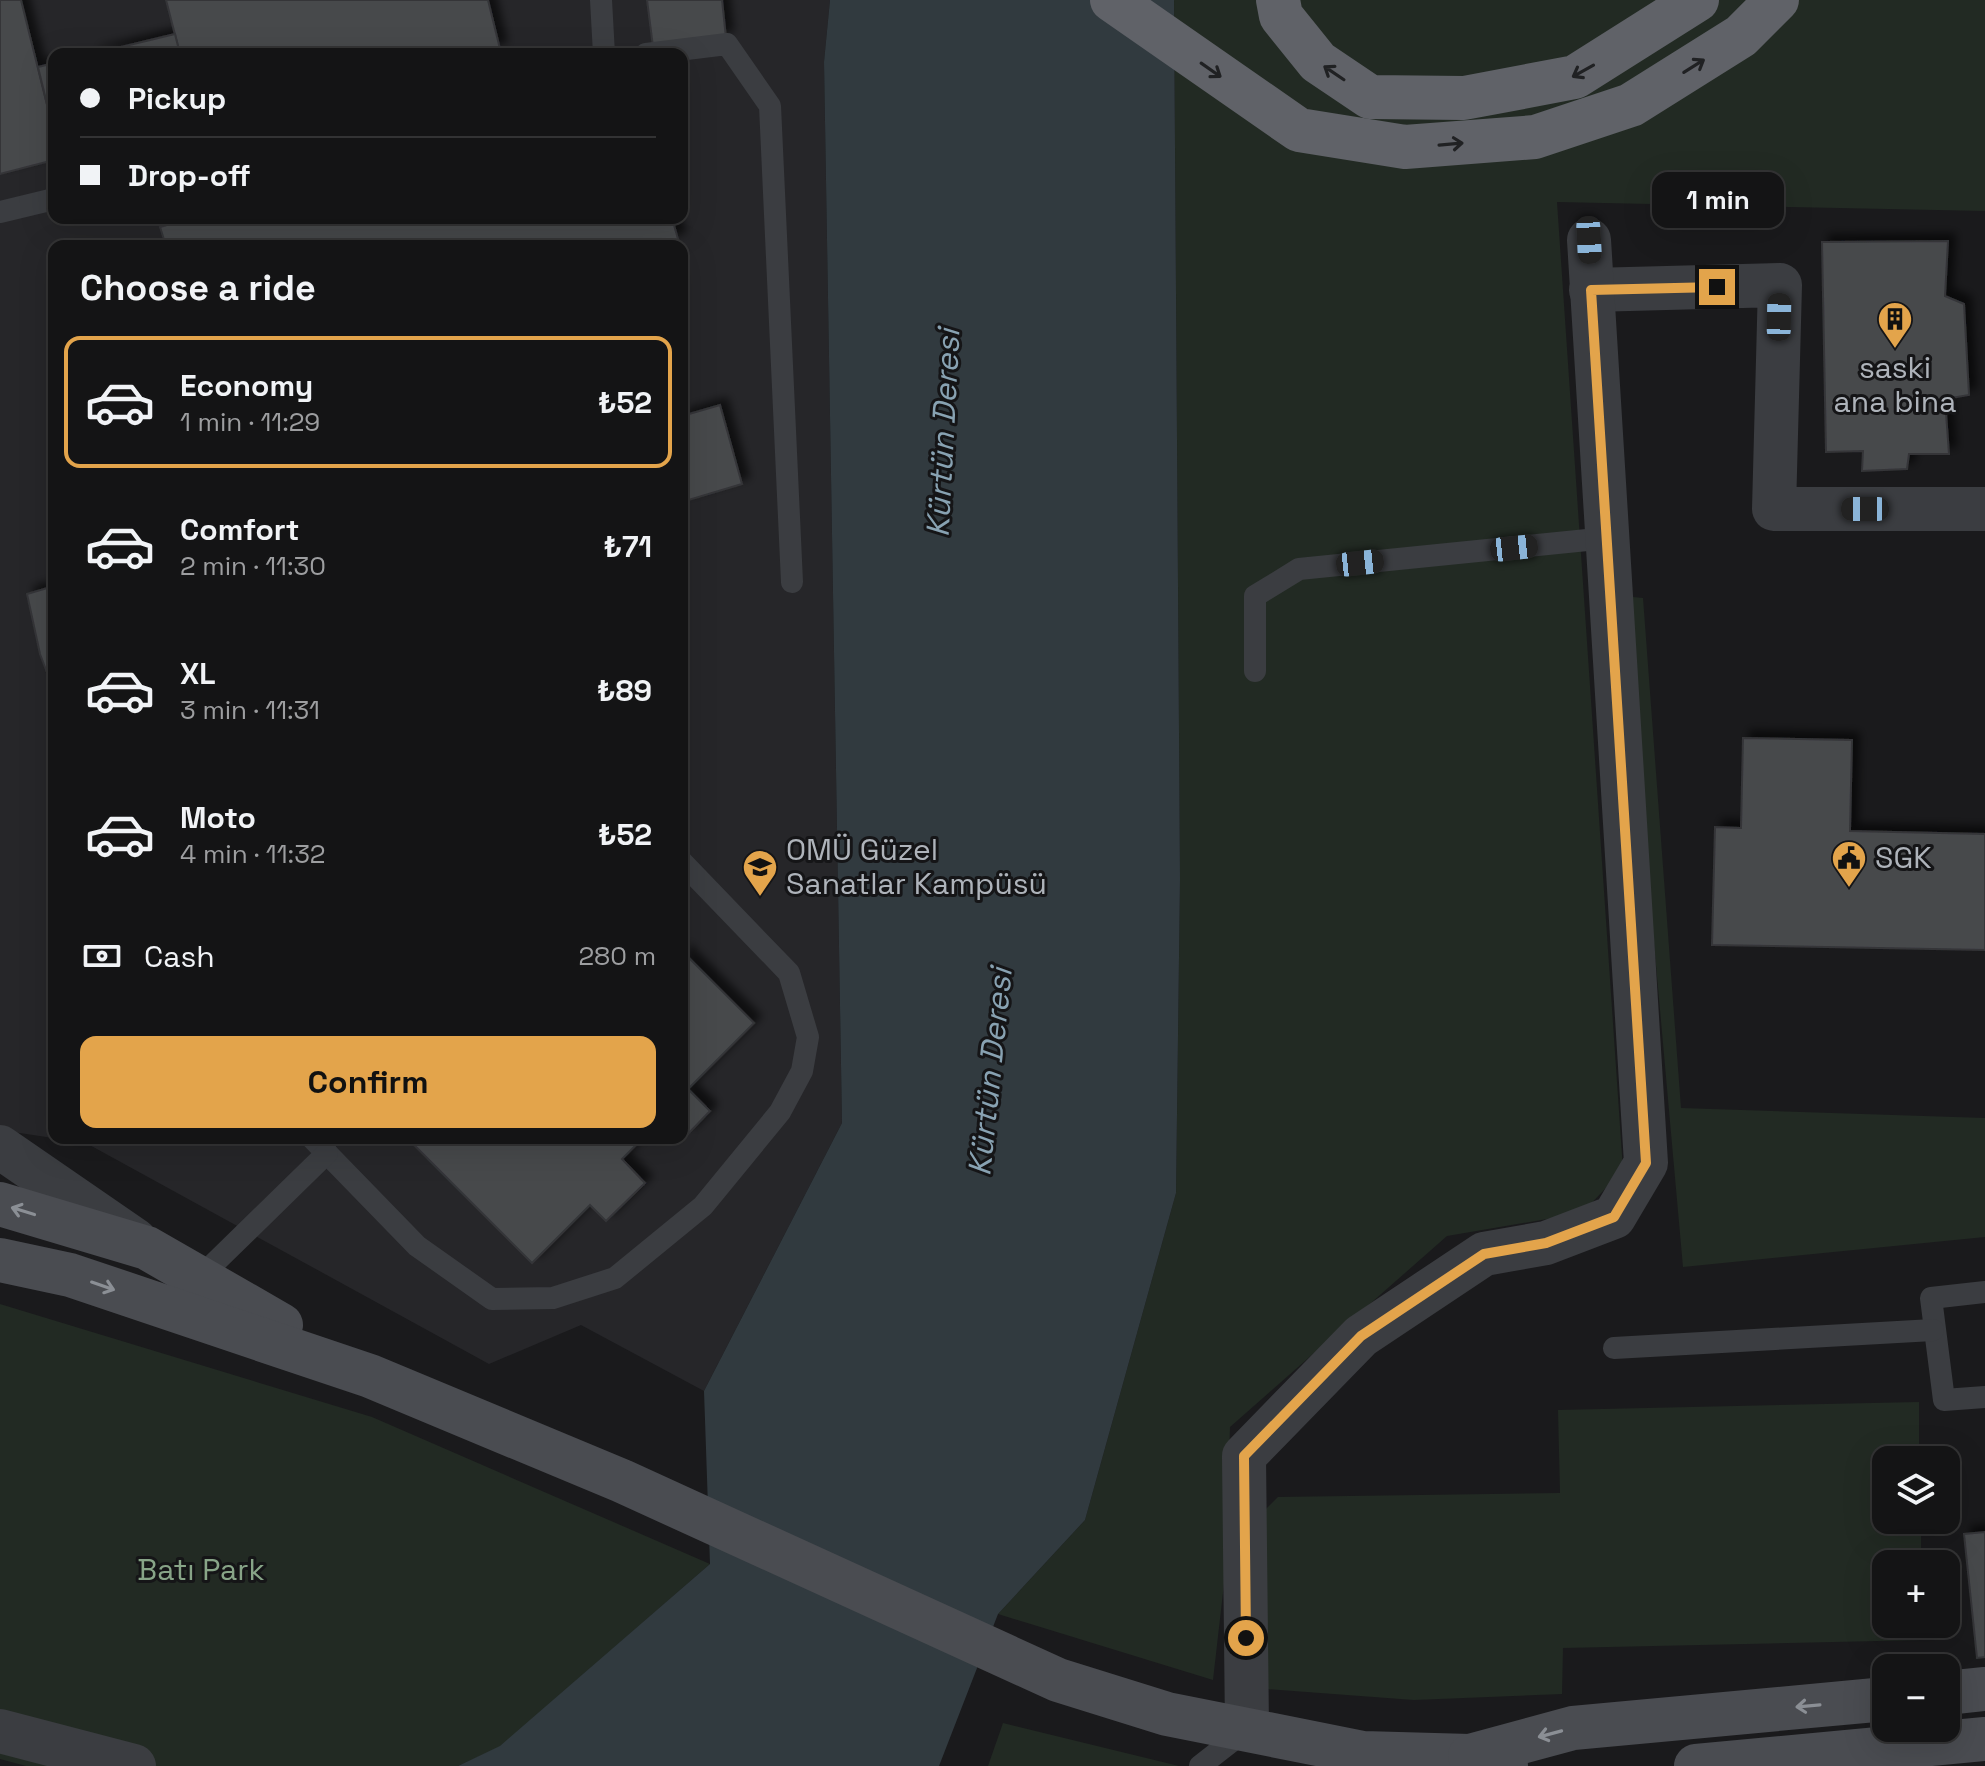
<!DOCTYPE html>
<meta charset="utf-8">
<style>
body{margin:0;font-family:"Space Grotesk",sans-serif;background:#212122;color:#f1f3f6;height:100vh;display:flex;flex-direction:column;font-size:30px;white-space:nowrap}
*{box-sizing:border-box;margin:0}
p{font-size:26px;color:#9d9ea0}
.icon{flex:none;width:44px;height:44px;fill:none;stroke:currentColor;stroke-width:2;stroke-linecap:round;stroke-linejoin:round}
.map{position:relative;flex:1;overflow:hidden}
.panel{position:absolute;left:48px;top:240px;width:640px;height:904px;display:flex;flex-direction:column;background:#141415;border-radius:16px;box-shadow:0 8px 32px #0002,0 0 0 2px #333334}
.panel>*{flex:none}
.hud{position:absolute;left:48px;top:48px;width:640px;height:176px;border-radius:16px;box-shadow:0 8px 32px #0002,0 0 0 2px #333334;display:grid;align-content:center;height:176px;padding:0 32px;background:#141415}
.buttons{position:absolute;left:1872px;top:1446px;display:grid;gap:16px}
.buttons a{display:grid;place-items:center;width:88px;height:88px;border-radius:16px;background:#141415;box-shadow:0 8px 32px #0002,0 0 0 2px #333334;font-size:40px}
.end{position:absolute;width:36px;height:36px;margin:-18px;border:10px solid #e3a44b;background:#111;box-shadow:0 0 0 4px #111}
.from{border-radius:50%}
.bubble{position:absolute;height:56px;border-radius:16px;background:#141415;box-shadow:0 8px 32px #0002,0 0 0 2px #333334;font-size:26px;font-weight:600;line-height:56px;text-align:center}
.car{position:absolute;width:24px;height:48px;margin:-24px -12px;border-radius:10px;box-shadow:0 0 6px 2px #0007;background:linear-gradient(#222 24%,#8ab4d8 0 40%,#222 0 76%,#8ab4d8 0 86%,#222 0)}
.hud b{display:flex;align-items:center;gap:28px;height:76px;font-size:30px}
.hud b+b{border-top:2px solid #333334}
.hud i{width:20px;height:20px;background:#f1f3f6}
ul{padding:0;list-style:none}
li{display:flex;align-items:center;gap:24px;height:132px;margin:0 16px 12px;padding:0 16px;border:4px solid transparent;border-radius:16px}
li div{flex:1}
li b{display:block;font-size:30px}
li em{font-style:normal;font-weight:600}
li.active{border-color:#e3a44b}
li>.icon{width:72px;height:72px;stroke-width:1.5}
h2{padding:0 32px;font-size:36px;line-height:96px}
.pay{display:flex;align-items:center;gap:20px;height:88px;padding:0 32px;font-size:30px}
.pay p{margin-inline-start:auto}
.button{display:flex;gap:16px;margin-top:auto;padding:16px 32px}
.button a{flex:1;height:92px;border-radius:16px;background:#e3a44b;color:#111;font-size:32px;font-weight:600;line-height:92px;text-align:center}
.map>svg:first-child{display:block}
</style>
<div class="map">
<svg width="1985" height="1766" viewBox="0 0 1985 1766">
<defs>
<filter id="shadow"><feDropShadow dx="7" dy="-7" stdDeviation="4" flood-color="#0009"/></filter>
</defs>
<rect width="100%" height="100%" fill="#1a1a1c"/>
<path fill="#262629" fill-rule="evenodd" d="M0,0H830L824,62L842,1123L704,1391L581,1325L489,1364L86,1143L0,1130ZM54,54H682V218H54ZM54,246H682V1138H54Z"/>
<g fill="#222a23">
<path d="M1174,0H1985V211L1557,202L1623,1170L1582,1213L1447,1236L1230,1427L1225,1575L1213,1680L998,1614L1085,1520L1176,1193L1180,879Z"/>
<path d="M1623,596L1643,598L1681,1108L1985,1118V1237L1683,1267Z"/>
<path d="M0,1304L372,1417L710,1564L500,1747L458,1766H26L0,1759Z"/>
<path d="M1919,1402V1460H1886V1520H1921V1564H1886V1624H1922L1923,1640L1563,1648L1562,1694L1414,1700L1266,1689L1255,1520L1278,1497L1560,1493L1558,1410Z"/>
<path d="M1003,1723L1179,1766H988Z"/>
</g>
<path fill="#313a3f" d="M830,0H1174L1180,879L1176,1193L1085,1520L998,1614L939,1766H458L500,1746L710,1564L704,1391L842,1123L824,62Z"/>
<g fill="#47484c" stroke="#343538" stroke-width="2" filter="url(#shadow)">
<path d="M0,0H21L54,133V160L0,174Z"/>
<path d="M166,0H488L500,49L481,54H180Z"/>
<path d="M647,0H722L726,38L653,47Z"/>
<path d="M175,34L180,54H92Z"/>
<path d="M54,63V133L38,67Z"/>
<path d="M191,218H672L678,239L653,246H166L160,227Z"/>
<path d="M1948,241L1945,296L1964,304L1969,395L1945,399L1949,454H1909L1907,469L1862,471L1863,451L1826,452L1822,242Z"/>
<path d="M720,405L742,484L682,502V416Z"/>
<path d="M54,586V691L40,654L27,594Z"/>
<path d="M1743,738L1852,740L1850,831L1985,834V950L1712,945L1715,827L1741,828Z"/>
<path d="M682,951L754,1023L688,1089L710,1111L688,1134L682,1128Z"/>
<path d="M407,1138H643L622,1159L645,1183L606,1221L590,1205L532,1263Z"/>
<path d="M1985,1532V1657L1977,1658L1964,1534Z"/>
</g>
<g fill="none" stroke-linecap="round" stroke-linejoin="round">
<g stroke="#3b3d41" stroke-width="22">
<path d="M601,0L604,54"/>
<path d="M646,54L727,44L770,106L792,582"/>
<path d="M0,212L54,199"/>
<path d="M1255,671V596L1299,569L1607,538"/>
<path d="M312,1138L417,1246L492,1299L553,1298L615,1278L703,1206L780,1112L802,1071L808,1037L789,973L682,862"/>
<path d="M199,1278L327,1153"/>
<path d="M1985,1292L1931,1298L1944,1400L1985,1397"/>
<path d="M1614,1348L1933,1330"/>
<path d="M1200,1766L1246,1730"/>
</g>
<g stroke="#3b3d41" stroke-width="44">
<path d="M1591,290L1780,285L1774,509H1985"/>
<path d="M0,1147L135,1240"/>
<path d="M1247,1729L1244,1456L1361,1336L1484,1254L1546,1243L1614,1217L1646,1163L1589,240"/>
<path d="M0,1731L134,1766"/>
</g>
<g stroke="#4a4c51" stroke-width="44">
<path d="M0,1204L147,1248L281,1325"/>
<path d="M0,1260L70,1275L370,1376L622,1481L1058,1680L1167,1714L1363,1753L1470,1756L1506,1766"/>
<path d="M1946,1693L1985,1689"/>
<path d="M1470,1756L1573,1728L1886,1699"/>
<path d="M1696,1766L1985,1739"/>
</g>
<g stroke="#606268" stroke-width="44">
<path d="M1112,0L1299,130L1405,147L1535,137L1631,105L1741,36L1777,0"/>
<path d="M1278,0L1281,16L1318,62L1370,97L1464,98L1575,77L1697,0"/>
</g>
</g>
<defs><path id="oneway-shaft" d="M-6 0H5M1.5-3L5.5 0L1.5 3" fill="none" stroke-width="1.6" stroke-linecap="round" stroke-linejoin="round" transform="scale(2)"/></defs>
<g stroke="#202123">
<use href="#oneway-shaft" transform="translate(1694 66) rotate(-32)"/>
<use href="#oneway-shaft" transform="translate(1211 70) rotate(35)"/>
<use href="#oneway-shaft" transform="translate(1583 71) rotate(151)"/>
<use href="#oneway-shaft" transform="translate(1334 73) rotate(-146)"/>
<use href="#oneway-shaft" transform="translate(1451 144) rotate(-5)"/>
</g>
<g stroke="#8b8f95">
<use href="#oneway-shaft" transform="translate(23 1211) rotate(-163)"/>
<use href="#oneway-shaft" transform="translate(103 1286) rotate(19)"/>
<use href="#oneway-shaft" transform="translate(1808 1706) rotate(175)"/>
<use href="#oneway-shaft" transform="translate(1550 1734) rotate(165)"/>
</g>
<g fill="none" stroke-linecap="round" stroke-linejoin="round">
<path stroke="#e3a44b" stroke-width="10" d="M1246,1638L1244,1456L1361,1336L1484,1254L1546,1243L1614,1217L1646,1163L1591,290L1717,287"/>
</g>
<defs>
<g id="building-pin" transform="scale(1.8)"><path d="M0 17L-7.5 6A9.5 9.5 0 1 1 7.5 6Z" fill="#e3a44b" stroke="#151517"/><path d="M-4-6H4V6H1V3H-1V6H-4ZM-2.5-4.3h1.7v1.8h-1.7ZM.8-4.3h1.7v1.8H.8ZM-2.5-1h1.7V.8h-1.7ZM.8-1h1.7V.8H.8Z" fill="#111"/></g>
<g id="civic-pin" transform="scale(1.8)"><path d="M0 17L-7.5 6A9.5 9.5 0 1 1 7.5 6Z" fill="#e3a44b" stroke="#151517"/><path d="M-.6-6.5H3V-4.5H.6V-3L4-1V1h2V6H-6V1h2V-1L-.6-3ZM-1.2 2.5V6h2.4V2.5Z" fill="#111"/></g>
<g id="university-pin" transform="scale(1.8)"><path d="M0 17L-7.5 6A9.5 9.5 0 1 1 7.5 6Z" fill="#e3a44b" stroke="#151517"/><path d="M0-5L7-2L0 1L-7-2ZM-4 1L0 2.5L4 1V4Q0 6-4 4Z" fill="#111"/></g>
</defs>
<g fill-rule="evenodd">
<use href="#building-pin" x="1895" y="319"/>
<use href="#civic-pin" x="1849" y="858"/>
<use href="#university-pin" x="760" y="867"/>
</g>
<g text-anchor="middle" stroke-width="6" stroke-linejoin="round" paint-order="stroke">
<g font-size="30" fill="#aeb3ba" stroke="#151517" text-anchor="start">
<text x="1895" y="378" text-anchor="middle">saski<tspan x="1895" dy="34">ana bina</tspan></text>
<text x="786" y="860">OMÜ Güzel<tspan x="786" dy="34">Sanatlar Kampüsü</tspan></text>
<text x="1875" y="868">SGK</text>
</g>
<g font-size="30" fill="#87a487" stroke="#151517">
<text x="201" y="1580">Batı Park</text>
</g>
<g font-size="32" font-style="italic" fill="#88a2b2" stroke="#151517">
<text transform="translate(943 433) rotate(-87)" y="11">Kürtün Deresi</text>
<text transform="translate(990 1072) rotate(-84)" y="11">Kürtün Deresi</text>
</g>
</g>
</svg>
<div class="buttons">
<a><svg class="icon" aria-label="layers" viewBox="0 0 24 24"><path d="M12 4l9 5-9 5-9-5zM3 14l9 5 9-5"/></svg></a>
<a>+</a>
<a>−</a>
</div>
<i class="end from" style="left:1246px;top:1638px"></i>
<i class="end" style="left:1717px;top:287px"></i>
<div class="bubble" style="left:1652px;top:172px;width:132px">1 min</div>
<i class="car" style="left:1589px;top:240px;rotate:177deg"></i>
<i class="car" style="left:1779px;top:317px;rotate:1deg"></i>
<i class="car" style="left:1865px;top:509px;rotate:270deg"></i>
<i class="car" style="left:1514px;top:548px;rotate:84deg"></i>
<i class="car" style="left:1360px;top:563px;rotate:84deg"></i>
<div class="hud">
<b><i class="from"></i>Pickup</b>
<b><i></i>Drop-off</b>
</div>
<section class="panel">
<h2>Choose a ride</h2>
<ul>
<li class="active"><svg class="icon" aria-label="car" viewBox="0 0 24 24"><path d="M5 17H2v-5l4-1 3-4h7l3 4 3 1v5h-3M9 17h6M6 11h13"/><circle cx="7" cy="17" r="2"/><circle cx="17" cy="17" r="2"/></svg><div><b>Economy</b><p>1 min · 11:29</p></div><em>₺52</em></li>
<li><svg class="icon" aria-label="car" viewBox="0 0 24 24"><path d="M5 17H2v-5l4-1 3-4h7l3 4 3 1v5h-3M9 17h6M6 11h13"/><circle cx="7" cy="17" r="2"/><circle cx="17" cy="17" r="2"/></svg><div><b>Comfort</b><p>2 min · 11:30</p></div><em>₺71</em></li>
<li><svg class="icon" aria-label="car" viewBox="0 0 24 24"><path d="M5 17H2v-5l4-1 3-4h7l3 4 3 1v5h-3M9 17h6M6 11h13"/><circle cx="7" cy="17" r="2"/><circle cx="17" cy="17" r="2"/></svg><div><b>XL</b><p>3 min · 11:31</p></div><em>₺89</em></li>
<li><svg class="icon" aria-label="car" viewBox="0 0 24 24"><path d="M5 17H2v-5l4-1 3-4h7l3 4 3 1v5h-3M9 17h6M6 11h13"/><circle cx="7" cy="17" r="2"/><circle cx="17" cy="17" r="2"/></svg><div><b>Moto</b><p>4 min · 11:32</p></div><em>₺52</em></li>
</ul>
<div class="pay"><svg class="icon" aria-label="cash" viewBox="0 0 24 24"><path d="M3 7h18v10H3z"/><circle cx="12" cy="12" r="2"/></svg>Cash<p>280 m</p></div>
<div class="button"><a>Confirm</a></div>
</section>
</div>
